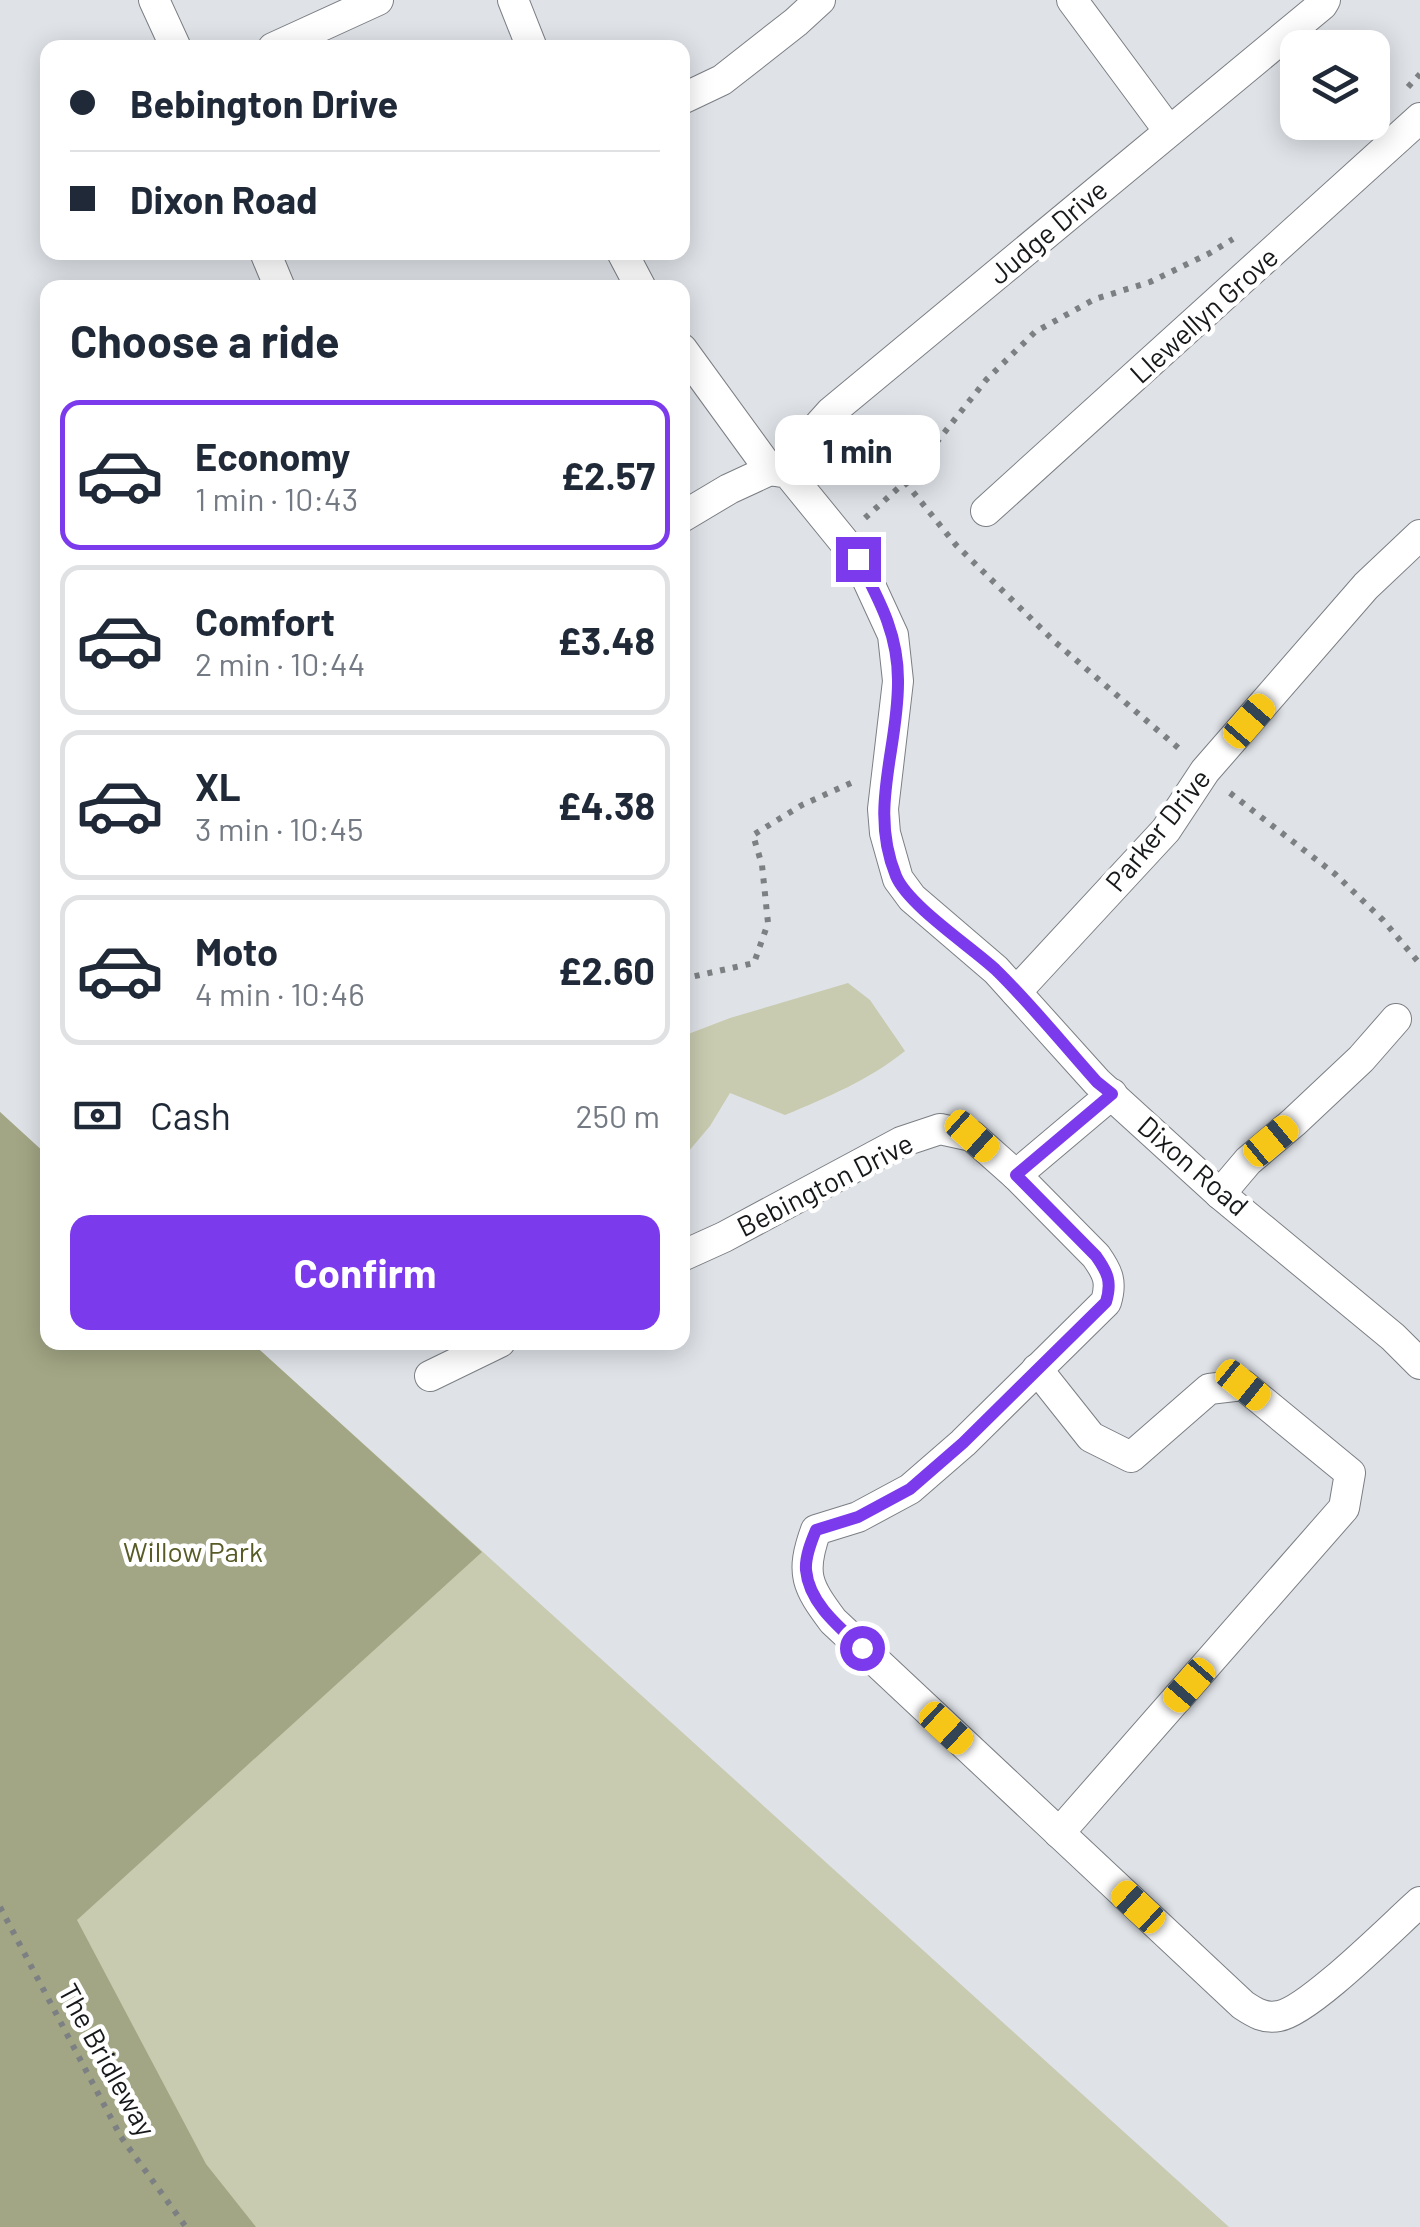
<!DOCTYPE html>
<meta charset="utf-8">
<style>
body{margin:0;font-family:Barlow,sans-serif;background:#f6f6f7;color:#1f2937;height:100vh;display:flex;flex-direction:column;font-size:38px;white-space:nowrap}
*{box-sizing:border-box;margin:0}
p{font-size:32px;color:#747a83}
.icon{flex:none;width:55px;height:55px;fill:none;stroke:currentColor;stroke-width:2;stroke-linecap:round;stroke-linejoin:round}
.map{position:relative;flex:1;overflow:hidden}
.details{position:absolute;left:40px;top:280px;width:650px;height:1070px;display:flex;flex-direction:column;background:#fff;border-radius:20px;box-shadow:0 5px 25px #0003}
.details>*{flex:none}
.guide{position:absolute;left:40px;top:40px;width:650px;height:220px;border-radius:20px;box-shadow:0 5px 25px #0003;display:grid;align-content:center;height:220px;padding:0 30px;background:#fff}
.tools{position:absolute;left:1280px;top:30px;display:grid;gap:20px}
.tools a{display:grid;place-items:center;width:110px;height:110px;border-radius:20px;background:#fff;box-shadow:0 5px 25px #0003;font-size:50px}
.end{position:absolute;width:45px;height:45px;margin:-22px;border:12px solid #7c3aed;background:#fff;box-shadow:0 0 0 5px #fff}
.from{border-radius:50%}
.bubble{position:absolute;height:70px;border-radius:20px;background:#fff;box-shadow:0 5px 25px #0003;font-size:32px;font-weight:700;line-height:70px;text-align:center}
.car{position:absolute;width:30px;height:60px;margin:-30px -15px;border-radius:12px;box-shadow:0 0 8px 2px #0007;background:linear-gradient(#f5c518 24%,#345 0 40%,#f5c518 0 76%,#345 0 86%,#f5c518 0)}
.guide b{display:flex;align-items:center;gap:35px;height:95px;font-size:38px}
.guide b+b{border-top:2px solid #e0e1e3}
.guide i{width:25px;height:25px;background:#1f2937}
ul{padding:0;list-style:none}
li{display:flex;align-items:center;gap:30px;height:150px;margin:0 20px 15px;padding:0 10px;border:5px solid #e0e1e3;border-radius:20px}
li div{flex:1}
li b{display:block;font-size:38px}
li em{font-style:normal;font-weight:700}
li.active{border-color:#7c3aed}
li>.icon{width:90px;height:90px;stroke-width:1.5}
h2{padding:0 30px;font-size:45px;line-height:120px}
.pay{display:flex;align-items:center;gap:25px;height:110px;padding:0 30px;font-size:38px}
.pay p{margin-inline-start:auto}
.action{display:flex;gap:20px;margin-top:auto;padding:20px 30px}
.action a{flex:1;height:115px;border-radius:20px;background:#7c3aed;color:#fff;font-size:40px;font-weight:700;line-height:115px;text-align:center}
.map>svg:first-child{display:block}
</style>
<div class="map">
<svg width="1420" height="2227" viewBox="0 0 1420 2227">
<rect width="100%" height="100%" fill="#dfe3e8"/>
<g fill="#c8cbaf">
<path d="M848,983L870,1000L905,1051C869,1080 828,1097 785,1115L730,1093L710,1126L683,1158V1036L730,1018Z"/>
<path d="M0,1112L47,1155L48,1342L252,1343L1229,2227H0Z"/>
</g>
<path fill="#a2a684" d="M0,1112L47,1155L48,1342L252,1343L482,1552L77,1920L206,2164L256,2227H0Z"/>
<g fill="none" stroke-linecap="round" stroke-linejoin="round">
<g stroke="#7b7f84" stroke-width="32">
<g id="street">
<path d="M154,0L176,48"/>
<path d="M513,0L532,48"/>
<path d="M1072,0L1169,131"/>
<path d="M273,48L378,0"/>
<path d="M682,99L722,80L796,22L820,0"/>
<path d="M265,252L280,288"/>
<path d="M622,252L641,288"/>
<path d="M682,349L770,470L788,473L858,559L893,635L898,681L883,809L885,833L898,879L912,898L996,970L1097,1082L1220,1194L1393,1337L1420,1364"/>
<path d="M778,471L831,412L1322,5L1325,0"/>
<path d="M986,511L1420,118"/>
<path d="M682,517L729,489L770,470"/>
<path d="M1016,992L1166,830L1205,771L1366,586L1420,535"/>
<path d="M1112,1094L1016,1175L1096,1256C1108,1273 1112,1282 1106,1302L963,1443L910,1489L858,1517L816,1530C800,1574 807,1586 833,1621L1243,2005C1255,2013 1265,2019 1279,2016C1309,2011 1393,1926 1420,1902"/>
<path d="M1220,1194L1248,1161L1294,1122L1361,1059L1396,1019"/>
<path d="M682,1256L724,1237L901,1142L940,1129L972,1136L1016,1175"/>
<path d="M1037,1369L1091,1437L1131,1457L1209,1389L1243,1385L1350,1473L1344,1508L1059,1833"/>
<path d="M430,1376L500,1342"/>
</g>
</g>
<g stroke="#7d8083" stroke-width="6" stroke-dasharray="5 8" stroke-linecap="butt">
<path d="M1408,87L1420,74"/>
<path d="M905,482L956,545L1055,642L1183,752"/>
<path d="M865,518L905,482L986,380L1035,332L1095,299L1150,282L1210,253L1233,239"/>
<path d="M1230,793L1335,874L1383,920L1420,964"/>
<path d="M682,979L754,963L768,923L762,865L753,835L802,805L853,782"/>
<path d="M0,1907L121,2137L186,2227"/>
</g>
<use href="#street" stroke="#fff" stroke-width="30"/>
</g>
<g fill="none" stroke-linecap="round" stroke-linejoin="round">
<path stroke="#7c3aed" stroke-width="12" d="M858,559C879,600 898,633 898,680C899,748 868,808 896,876C908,905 970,946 995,969C1031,1004 1063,1044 1097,1082L1112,1094L1016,1175L1096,1256C1108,1273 1112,1282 1106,1302L963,1443L910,1489L858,1517L816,1530C811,1542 805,1557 806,1570C809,1603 839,1627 862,1648"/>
</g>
<g text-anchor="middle" stroke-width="9" stroke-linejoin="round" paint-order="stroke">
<g font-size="28" fill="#16181a" stroke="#fff">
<text transform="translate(1048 232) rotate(-40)" y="10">Judge Drive</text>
<text transform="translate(1204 315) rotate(-42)" y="10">Llewellyn Grove</text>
<text transform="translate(1158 830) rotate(-51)" y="10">Parker Drive</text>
<text transform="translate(1193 1166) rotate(41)" y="10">Dixon Road</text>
<text transform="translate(825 1185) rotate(-27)" y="10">Bebington Drive</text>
<text transform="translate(107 2060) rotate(61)" y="10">The Bridleway</text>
</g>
<g font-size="28" fill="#585b25" stroke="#fff">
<text x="193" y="1562">Willow Park</text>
</g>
</g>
</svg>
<div class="tools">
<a><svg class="icon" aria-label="layers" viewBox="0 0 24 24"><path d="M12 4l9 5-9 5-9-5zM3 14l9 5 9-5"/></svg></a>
</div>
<i class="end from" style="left:862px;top:1648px"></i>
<i class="end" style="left:858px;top:559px"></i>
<div class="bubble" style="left:775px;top:415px;width:165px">1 min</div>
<i class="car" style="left:1249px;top:721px;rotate:41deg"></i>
<i class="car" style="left:972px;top:1136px;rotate:132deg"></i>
<i class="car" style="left:1271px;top:1141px;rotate:50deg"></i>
<i class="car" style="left:1243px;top:1385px;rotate:129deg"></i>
<i class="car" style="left:1189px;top:1685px;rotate:221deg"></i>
<i class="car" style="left:946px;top:1728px;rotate:133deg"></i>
<i class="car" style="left:1138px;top:1907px;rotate:313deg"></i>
<div class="guide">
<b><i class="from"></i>Bebington Drive</b>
<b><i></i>Dixon Road</b>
</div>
<section class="details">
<h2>Choose a ride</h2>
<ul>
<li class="active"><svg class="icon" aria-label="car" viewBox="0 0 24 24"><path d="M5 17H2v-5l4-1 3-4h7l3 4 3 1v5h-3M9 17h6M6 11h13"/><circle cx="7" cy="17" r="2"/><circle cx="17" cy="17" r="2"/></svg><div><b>Economy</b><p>1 min · 10:43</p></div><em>£2.57</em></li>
<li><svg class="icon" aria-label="car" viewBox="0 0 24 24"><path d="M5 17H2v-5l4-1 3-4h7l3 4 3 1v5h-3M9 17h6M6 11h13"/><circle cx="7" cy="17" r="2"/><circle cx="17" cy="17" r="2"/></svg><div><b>Comfort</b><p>2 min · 10:44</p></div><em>£3.48</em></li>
<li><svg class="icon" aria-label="car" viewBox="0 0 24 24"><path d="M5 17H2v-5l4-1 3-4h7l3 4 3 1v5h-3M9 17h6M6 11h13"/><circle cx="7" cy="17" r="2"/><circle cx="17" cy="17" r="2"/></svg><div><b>XL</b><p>3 min · 10:45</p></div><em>£4.38</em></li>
<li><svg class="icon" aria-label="car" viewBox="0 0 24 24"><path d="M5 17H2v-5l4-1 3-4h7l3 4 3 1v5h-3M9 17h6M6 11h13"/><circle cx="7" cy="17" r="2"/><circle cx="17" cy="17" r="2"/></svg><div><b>Moto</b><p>4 min · 10:46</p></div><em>£2.60</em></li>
</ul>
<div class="pay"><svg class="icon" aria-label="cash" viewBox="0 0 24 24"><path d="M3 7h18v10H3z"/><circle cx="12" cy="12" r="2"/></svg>Cash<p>250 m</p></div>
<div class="action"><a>Confirm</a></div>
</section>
</div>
